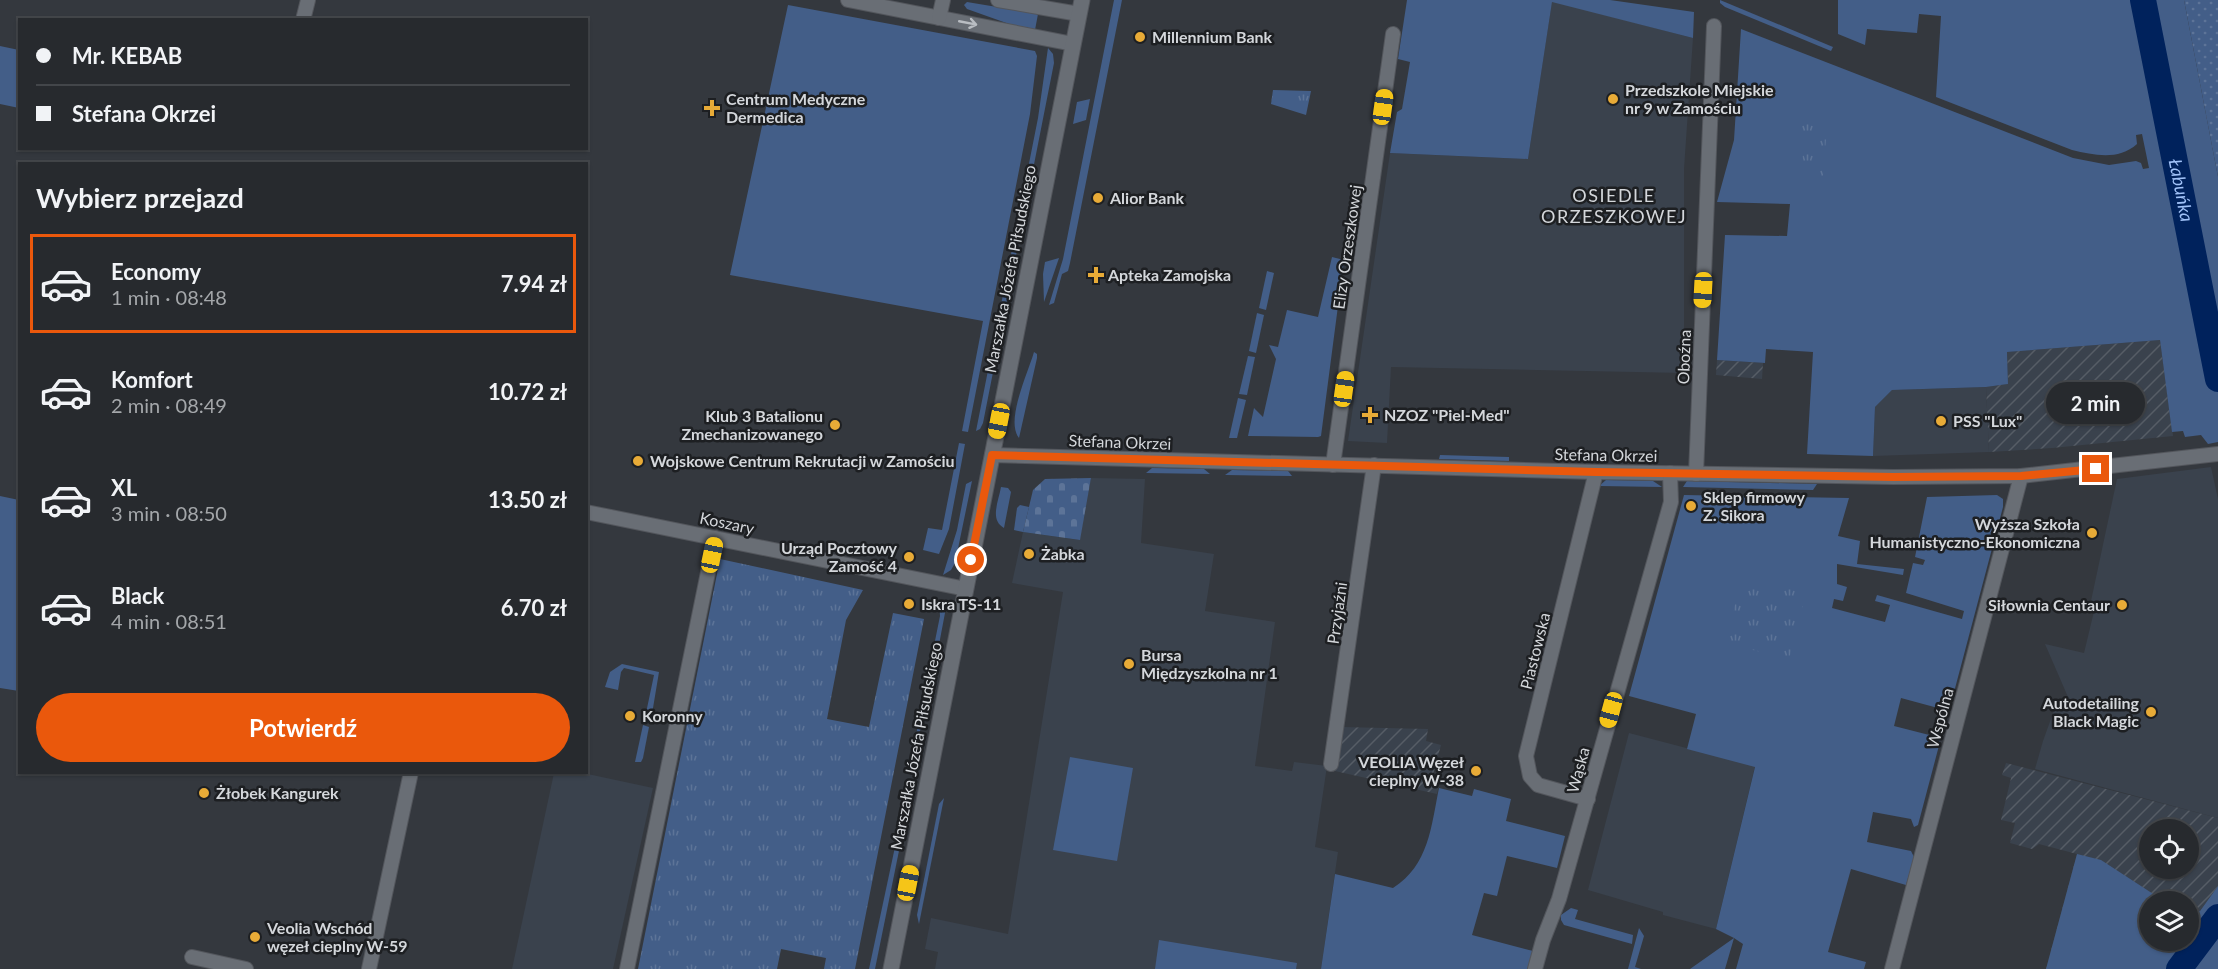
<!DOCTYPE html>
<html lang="pl">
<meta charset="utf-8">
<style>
body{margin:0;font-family:Lato,sans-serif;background:#2f3236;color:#f1f3f6;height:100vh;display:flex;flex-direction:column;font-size:22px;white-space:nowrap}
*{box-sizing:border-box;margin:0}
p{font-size:20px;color:#a4a7aa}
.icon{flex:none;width:33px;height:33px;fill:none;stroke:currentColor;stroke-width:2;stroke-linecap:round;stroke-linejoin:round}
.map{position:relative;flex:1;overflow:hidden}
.panel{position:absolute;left:18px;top:162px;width:570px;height:612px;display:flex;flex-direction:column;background:#272a2e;border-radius:0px;box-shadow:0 2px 4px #0004,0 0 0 2px #43464a}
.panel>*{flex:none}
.hud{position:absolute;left:18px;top:18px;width:570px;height:132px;border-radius:0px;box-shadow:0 2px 4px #0004,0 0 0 2px #43464a;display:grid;align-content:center;height:132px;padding:0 18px;background:#272a2e}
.fabs{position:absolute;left:2139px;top:819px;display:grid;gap:12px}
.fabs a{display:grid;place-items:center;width:60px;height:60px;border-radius:50%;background:#272a2e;box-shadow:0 2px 4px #0004,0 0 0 2px #43464a;font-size:30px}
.end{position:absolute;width:27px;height:27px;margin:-14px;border:8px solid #ea580c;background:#fff;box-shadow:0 0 0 3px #fff}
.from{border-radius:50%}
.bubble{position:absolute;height:42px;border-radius:21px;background:#272a2e;box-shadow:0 2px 4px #0004,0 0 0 2px #43464a;font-size:20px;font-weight:700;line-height:42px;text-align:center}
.car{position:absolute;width:18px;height:36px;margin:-18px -9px;border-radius:8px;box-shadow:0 0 4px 2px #0007;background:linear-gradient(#f5c518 24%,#345 0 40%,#f5c518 0 76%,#345 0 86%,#f5c518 0)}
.hud b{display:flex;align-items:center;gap:21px;height:57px;font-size:22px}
.hud b+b{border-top:2px solid #43464a}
.hud i{width:15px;height:15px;background:#f1f3f6}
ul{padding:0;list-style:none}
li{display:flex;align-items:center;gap:18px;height:99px;margin:0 12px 9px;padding:0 6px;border:3px solid transparent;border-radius:0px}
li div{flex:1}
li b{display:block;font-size:22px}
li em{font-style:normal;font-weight:700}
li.active{border-color:#ea580c}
li>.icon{width:54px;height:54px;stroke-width:1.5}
h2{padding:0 18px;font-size:27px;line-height:72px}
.action{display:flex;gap:12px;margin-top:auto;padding:12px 18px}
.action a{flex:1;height:69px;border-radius:36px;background:#ea580c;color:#fff;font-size:24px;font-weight:700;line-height:69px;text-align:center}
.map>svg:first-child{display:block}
</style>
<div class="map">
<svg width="2218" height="969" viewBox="0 0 2218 969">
<defs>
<pattern id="industrial-furrows" width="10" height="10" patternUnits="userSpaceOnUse" patternTransform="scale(1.5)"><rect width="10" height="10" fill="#3a424d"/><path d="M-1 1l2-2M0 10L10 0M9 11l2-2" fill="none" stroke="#565d66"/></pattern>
<pattern id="cemetery-stones" width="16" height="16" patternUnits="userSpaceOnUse" patternTransform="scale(1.5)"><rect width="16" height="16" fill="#435e88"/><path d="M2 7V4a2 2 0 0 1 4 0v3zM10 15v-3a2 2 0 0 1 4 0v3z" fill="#5d7498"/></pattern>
<pattern id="park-tufts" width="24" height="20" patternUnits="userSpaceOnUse" patternTransform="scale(1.5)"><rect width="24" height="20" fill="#435e88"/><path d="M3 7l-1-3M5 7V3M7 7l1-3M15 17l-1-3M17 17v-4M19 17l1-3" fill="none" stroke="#5d7498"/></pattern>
<pattern id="garden-dots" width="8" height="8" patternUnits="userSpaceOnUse" patternTransform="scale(1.5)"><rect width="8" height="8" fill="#435e88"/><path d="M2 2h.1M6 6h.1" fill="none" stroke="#5d7498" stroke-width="1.8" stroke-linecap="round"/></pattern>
</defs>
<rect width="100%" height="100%" fill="#34383e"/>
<g fill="#3a424d">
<path d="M1552,1L1693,38L1684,169V373L1391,367L1387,443L1348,441L1390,153L1528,159Z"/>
<path d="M1986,387L1989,452L1873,456L1875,407L1892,390Z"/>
<path d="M2211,467L2218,499V818L2035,769L2043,741L2057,702L2068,697L2045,644L2084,653L2096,603L2091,601L2117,479Z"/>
<path d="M1091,478L1145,479L1141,543L1214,554L1205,611L1275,622L1255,766L1292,771L1294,762L1327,766L1315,847L1338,852L1321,969H935L938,952L925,949L931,918L1008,934L1063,592L1012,583L1023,532L1079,540Z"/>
<path d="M1629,733L1755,766L1716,929L1663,915V912L1588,890Z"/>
<path d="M554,773H583L653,788L613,969H512Z"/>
</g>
<g fill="url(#industrial-furrows)" fill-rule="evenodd">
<path d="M2160,340L2173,436L2052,448L1989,452L1986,387L2008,384L2007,352Z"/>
<path d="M1717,360L1763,363L1762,379L1716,375Z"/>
<path d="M1340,727L1428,729L1426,741L1441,745L1432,778L1440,780L1437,794L1335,771Z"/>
<path d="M2006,763L2218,818V886L2189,926L2188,902H2150V940L2046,969L2077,854L2039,844L2032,849L2010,843L2015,823L2001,820L2011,778L2002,775ZM2150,830H2188V868H2150Z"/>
</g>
<g fill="#435e88">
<path d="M1114,0H1122L1070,263L1068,271L1062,274L1054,303L1049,305L1063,259Z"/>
<path d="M1407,0H1610L1694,12L1693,38L1552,2L1528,159L1390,153L1397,112L1402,109L1410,62L1398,59Z"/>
<path d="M1720,0L1833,47L1831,51L1725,7L1720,3Z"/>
<path d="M1838,0H2184L2218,177V442L2208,444L2201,435L2185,437L2183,431L2172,432L2160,340L2007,352L2008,384L1986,387L1892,390L1875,407L1873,456L1807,454L1813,352L1766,349L1765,363L1717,360L1725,235L1787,236L1790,204L1717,202L1734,140L1741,29L2073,158L2109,165L2136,161L2141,163L2143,169L2149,168L2142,134L2136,135L2137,144C2118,161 2094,155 2072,150L1936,97L1941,16L1919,14L1917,33L1867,29L1865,45L1838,34Z"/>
<path d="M967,2L1038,14L1035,30L1012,25L967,9L964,5Z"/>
<path d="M788,5L1035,51L1037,56L1030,114L968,432L962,431L983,321L730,275Z"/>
<path d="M0,46L19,50V108L0,104Z"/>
<path d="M1048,48L1053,54L1054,63L983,423L980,429L976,431L1038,118Z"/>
<path d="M1090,99L1086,120L1073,124L1077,102Z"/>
<path d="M1332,257L1344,260L1321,436L1318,437L1248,436L1254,408L1263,417L1276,359L1269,345L1278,347L1287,310L1318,317Z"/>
<path d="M1059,258L1044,302L1043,274L1045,262Z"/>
<path d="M1267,271L1274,273L1266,310L1259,308Z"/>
<path d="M1257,313L1264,315L1256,353L1249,351Z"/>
<path d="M1034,352L1037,354V358L1019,438C1005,421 1028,373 1034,352Z"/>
<path d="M1248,356L1255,357L1247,395L1239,394Z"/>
<path d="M1238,398L1246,400L1237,438H1229Z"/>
<path d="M959,443L965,444L949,529L939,554L923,550L928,528L942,530Z"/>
<path d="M1440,455L1509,457V461L1439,459Z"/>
<path d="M1152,468L1204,469L1210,474L1146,473Z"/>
<path d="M1232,470L1288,471L1292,476L1225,475Z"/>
<path d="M1606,480L1653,481L1662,487L1599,486Z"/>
<path d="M972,481L955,563L951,570L943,575L957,530L966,484Z"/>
<path d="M1687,481L1817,484L1813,490L1683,487Z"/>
<path d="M1001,487L1008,488L1011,492L1004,528C989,520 999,500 1001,487Z"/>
<path d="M1684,495L1849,498L1838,536L1860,541L1857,564L1904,569L1903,575L1837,564V584L1847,587L1843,601L1834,599L1832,608L1885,622L1890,605L1875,601L1877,595L1962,619L1964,611L1906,593L1913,563L1923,565L1925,560L1915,557L1927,497L1997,495L2003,499V507L1949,711L1901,698L1894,726L1941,738L1918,825L1914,827L1911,819L1873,812L1867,842L1911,851L1914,857L1906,885L1851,869L1828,952L1866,962L1864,969H1736L1743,944L1734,938L1725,969H1690L1734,938L1716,929L1755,767L1687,749L1696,714L1629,696Z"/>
<path d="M0,496L19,500V691L0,688Z"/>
<path d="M1020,505L1029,507L1023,532L1014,530L1017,508Z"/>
<path d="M939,600L944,605L945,613L926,713L912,755L940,616Z"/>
<path d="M622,664L659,672L652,714L646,713L654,675L624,668L621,672L618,690L605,687L610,672Z"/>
<path d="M643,725L649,727L643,758L641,762H635Z"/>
<path d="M1070,757L1133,768L1117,861L1053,850Z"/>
<path d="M1439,788L1472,796L1474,789L1511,799L1506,821L1565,836L1557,868L1507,856L1497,896L1484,893L1472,935L1533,951L1528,969H1321L1335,874L1393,888C1429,865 1431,827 1439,788Z"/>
<path d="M944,798L919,924L917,915L939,804Z"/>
<path d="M902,814L903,831L875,969H869Z"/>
<path d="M2077,854L2101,860L2164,901L2150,902V940H2188L2189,908L2200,911L2218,886V969H2046Z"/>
<path d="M1571,908L1578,910L1575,919L1633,935L1632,944L1564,925L1561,920V915Z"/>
<path d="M1639,928L1644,936L1635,967L1641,969H1628Z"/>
<path d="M1159,940L1297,963L1296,969H1155Z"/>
</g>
<path fill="url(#cemetery-stones)" d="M1091,478L1080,540L1023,532L1033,490L1045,479Z"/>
<g fill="url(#park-tufts)">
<path d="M1273,90L1311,91L1306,115L1271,104Z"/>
<path d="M1800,122L1827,126L1823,177L1804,174Z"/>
<path d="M720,559L863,590L846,620L827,719L869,727L893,613L924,619L855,969H824L826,958L781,949L777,969H638Z"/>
<path d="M1742,577L1806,593L1789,659L1725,643Z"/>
</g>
<path fill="url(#garden-dots)" d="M2184,0H2218V177Z"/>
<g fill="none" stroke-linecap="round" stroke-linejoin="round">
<g stroke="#00225c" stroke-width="26">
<path id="s1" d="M2143,0L2218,379"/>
<path d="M2179,969L2218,917"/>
</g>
<g stroke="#53565c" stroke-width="16">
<g id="street">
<path d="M848,0L1073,44"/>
<path d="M998,0L1079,14"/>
<path d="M939,18L943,0"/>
<path d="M303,20L308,0"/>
<path d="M992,455L1596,472L1893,477L2021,476L2218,454"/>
<path d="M1333,465L1393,34"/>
<path d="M1696,474L1714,26"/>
<path d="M586,512L966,589"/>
<path d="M1331,764L1374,465"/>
<path d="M1588,799L1538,785L1530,776L1526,756L1596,472"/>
<path d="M192,957L246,969"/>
<path d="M369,969L411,772"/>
<path d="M627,969L715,538"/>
<path d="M1535,969L1543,940L1559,899L1671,502L1670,473"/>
<path d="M1892,969L2021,476"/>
</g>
</g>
<g stroke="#53565c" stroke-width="17">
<path id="secondary" d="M891,969L1082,0"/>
</g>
<use href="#street" stroke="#696e75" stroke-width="14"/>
<use href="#secondary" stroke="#696e75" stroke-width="15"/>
</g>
<defs><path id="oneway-shaft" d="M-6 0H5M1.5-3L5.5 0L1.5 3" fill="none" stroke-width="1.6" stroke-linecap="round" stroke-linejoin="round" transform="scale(1.5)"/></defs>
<use stroke="#b9bdc2" href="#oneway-shaft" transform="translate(968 23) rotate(11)"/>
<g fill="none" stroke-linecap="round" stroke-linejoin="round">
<path stroke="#ea580c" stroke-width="8" d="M971,560L992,455L1596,472L1893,477L2021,476L2096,469"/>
</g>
<g fill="#e8ab37" stroke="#1d1f22" stroke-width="2">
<circle cx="1140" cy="37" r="6"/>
<circle cx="1613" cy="99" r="6"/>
<path d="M709 99h6v6h6v6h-6v6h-6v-6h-6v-6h6z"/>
<circle cx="1098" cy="198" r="6"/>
<path d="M1093 266h6v6h6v6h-6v6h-6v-6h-6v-6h6z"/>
<path d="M1367 406h6v6h6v6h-6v6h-6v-6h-6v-6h6z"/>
<circle cx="1941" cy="421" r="6"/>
<circle cx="835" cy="425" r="6"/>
<circle cx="638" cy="461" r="6"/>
<circle cx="1691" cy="506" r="6"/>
<circle cx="2092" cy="533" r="6"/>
<circle cx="1029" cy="554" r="6"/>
<circle cx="909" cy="557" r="6"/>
<circle cx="909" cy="604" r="6"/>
<circle cx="2122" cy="605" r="6"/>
<circle cx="1129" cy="664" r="6"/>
<circle cx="2151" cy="712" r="6"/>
<circle cx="630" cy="716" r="6"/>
<circle cx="1476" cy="771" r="6"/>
<circle cx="204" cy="793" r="6"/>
<circle cx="255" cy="937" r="6"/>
</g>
<g text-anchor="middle" stroke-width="5" stroke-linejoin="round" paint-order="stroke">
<g font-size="16" font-weight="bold" fill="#d4d7db" stroke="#1d1f22" text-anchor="start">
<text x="1152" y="43">Millennium Bank</text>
<text x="1625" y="96">Przedszkole Miejskie<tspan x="1625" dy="18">nr 9 w Zamościu</tspan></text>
<text x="726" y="105">Centrum Medyczne<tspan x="726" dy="18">Dermedica</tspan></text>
<text x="1110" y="204">Alior Bank</text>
<text x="1108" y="281">Apteka Zamojska</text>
<text x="1384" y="421">NZOZ "Piel-Med"</text>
<text x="823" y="422" text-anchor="end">Klub 3 Batalionu<tspan x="823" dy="18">Zmechanizowanego</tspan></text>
<text x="1953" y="427">PSS "Lux"</text>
<text x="650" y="467">Wojskowe Centrum Rekrutacji w Zamościu</text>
<text x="1703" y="503">Sklep firmowy<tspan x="1703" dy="18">Z. Sikora</tspan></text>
<text x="2080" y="530" text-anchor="end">Wyższa Szkoła<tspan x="2080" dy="18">Humanistyczno-Ekonomiczna</tspan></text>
<text x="897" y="554" text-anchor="end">Urząd Pocztowy<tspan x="897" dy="18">Zamość 4</tspan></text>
<text x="1041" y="560">Żabka</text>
<text x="921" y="610">Iskra TS-11</text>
<text x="2110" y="611" text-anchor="end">Siłownia Centaur</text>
<text x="1141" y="661">Bursa<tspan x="1141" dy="18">Międzyszkolna nr 1</tspan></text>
<text x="2139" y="709" text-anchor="end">Autodetailing<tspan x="2139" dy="18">Black Magic</tspan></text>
<text x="642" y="722">Koronny</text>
<text x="1464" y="768" text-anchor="end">VEOLIA Węzeł<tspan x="1464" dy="18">cieplny W-38</tspan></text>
<text x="216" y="799">Żłobek Kangurek</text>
<text x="267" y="934">Veolia Wschód<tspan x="267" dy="18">węzeł cieplny W-59</tspan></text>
</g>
<g font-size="16" fill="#d4d7db" stroke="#1d1f22">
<text transform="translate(1347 247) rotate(-82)" y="6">Elizy Orzeszkowej</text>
<text transform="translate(1010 269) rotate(-79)" y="6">Marszałka Józefa Piłsudskiego</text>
<text transform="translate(1684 357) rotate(-88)" y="6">Oboźna</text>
<text transform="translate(1120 442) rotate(2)" y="6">Stefana Okrzei</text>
<text transform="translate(1606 455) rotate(1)" y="6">Stefana Okrzei</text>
<text transform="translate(727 523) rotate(12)" y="6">Koszary</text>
<text transform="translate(1337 613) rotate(-82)" y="6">Przyjaźni</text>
<text transform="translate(1535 651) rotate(-76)" y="6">Piastowska</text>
<text transform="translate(1940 718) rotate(-75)" y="6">Wspólna</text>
<text transform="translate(916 746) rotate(-79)" y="6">Marszałka Józefa Piłsudskiego</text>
<text transform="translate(1578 770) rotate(-75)" y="6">Wąska</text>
</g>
<g font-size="18" font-style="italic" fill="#a0c2f8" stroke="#1d1f22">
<text dy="6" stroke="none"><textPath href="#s1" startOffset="194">Łabuńka</textPath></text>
</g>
<g font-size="18" letter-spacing="1.5" fill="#d4d7db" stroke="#1d1f22">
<text x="1614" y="202">OSIEDLE<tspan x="1614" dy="21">ORZESZKOWEJ</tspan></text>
</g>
</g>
</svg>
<div class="fabs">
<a><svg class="icon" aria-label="locate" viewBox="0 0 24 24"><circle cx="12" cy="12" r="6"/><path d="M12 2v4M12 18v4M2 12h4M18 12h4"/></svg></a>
<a><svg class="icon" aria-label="layers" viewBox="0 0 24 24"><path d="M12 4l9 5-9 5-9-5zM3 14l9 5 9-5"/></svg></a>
</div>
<i class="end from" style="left:971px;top:560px"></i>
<i class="end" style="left:2096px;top:469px"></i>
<div class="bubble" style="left:2046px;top:382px;width:99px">2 min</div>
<i class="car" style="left:1383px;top:107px;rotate:8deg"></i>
<i class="car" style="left:1703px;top:290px;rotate:183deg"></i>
<i class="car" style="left:1344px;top:389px;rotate:8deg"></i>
<i class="car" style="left:999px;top:421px;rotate:191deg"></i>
<i class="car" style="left:712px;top:555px;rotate:12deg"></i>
<i class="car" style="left:1611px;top:710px;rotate:195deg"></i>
<i class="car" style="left:908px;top:883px;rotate:11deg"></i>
<div class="hud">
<b><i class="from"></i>Mr. KEBAB</b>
<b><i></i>Stefana Okrzei</b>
</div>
<section class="panel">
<h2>Wybierz przejazd</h2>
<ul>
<li class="active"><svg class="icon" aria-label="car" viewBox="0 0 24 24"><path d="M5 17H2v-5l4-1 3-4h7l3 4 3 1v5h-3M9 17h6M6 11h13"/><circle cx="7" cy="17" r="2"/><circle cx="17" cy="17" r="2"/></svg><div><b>Economy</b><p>1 min · 08:48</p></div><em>7.94 zł</em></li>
<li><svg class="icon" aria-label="car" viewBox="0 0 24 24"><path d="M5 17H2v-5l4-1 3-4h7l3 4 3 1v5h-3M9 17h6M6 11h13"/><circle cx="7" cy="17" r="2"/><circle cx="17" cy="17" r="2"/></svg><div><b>Komfort</b><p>2 min · 08:49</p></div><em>10.72 zł</em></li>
<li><svg class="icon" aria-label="car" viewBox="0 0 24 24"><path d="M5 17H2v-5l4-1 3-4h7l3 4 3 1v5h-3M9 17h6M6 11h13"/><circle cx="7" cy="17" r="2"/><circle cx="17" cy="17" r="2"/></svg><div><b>XL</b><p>3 min · 08:50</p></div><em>13.50 zł</em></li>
<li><svg class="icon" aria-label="car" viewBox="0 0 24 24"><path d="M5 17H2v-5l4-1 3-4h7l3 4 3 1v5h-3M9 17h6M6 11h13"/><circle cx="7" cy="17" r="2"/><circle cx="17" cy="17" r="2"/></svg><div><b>Black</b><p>4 min · 08:51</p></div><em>6.70 zł</em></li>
</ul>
<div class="action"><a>Potwierdź</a></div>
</section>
</div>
